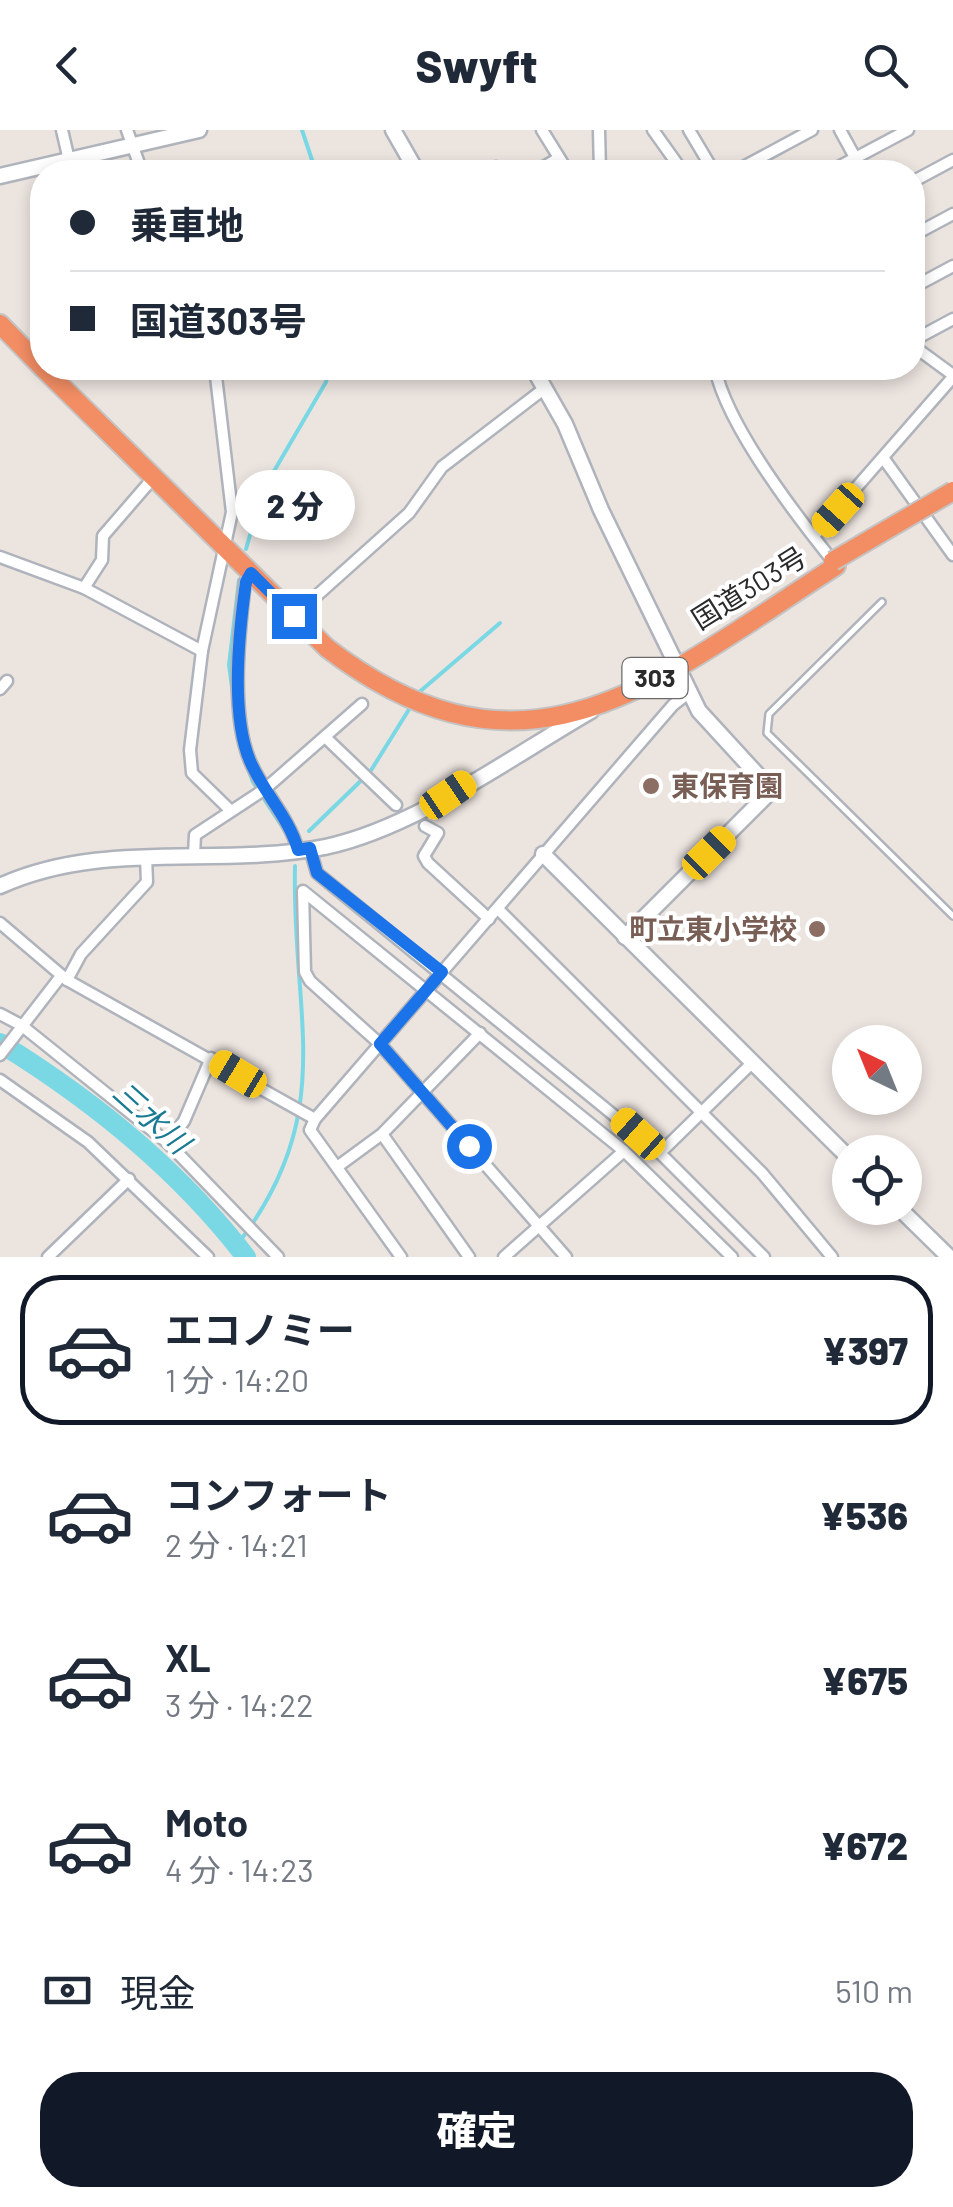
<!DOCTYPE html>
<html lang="ja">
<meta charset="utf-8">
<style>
body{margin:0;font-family:Barlow,"Noto Sans JP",sans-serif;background:#f6f6f7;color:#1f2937;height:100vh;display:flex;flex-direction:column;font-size:38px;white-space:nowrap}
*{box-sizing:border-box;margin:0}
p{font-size:32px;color:#747a83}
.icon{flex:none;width:55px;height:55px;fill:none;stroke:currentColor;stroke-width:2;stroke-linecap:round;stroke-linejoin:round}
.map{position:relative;height:1127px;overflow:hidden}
.details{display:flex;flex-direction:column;background:#fff;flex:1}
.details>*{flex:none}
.hud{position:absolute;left:30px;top:30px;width:895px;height:220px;border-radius:40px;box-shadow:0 5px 15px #0003;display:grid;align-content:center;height:220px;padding:0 40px;background:#fff}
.needle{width:65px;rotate:317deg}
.buttons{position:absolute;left:832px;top:895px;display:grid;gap:20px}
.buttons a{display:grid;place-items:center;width:90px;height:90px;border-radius:50%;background:#fff;box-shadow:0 5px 15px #0003;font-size:50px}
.end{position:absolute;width:45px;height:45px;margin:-22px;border:12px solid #1a73e8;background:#fff;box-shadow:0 0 0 5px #fff}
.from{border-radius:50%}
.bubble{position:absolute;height:70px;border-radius:35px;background:#fff;box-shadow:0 5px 15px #0003;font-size:32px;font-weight:800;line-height:70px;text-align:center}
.car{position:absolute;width:30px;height:60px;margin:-30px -15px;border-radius:12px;box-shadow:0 0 8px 2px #0007;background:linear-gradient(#f5c518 24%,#345 0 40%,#f5c518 0 76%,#345 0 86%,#f5c518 0)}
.hud b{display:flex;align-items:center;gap:35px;height:95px;font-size:38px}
.hud b+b{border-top:2px solid #e0e1e3}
.hud i{width:25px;height:25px;background:#1f2937}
ul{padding:18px 0 0;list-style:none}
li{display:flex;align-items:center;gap:30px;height:150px;margin:0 20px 15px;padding:0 20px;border:5px solid transparent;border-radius:40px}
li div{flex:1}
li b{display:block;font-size:38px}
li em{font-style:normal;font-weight:800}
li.current{border-color:#111827}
li>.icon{width:90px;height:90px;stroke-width:1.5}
.pay{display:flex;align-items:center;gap:25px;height:110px;padding:0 40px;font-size:38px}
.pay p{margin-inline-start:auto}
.button{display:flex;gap:20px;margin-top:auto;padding:20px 40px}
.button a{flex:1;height:115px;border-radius:40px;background:#111827;color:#fff;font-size:40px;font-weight:800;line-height:115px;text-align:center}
header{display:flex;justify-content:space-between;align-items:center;height:130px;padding:0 40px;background:#fff;font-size:45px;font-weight:800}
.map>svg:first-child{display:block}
</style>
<header><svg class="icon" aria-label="back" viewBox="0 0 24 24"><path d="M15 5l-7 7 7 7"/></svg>Swyft<svg class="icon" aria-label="search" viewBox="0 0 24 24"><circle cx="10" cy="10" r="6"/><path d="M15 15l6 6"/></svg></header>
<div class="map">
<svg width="953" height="1127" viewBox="0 0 953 1127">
<rect width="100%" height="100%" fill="#ece4df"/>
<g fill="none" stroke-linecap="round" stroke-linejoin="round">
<g stroke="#7ad8e5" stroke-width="4">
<path d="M302,0L316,42"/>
<path d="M246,419L263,360L326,252L329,238"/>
<path d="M417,564L500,493"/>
<path d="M233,565L229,535L239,450"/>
<path d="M244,628L253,652L287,704"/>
<path d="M309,701L370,642L413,573"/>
<path d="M237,1115C340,982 291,886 295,736"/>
</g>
<path stroke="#7ad8e5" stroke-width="20" d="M0,913C91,969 180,1041 246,1127"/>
<g stroke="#afb3bb" stroke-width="10">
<path id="lane" d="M882,472L769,584L767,603L953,786"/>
</g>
<g stroke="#afb3bb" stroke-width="15">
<g id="street">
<path d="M62,0L69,30"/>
<path d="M127,0L142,42"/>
<path d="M542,0L568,42"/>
<path d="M599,0L600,42"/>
<path d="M653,0L683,42"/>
<path d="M689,0L714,42"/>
<path d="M840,0L863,42"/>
<path d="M487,42L496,37L499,42"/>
<path d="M535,42L559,28"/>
<path d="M734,42L812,0"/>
<path d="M829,42L908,0"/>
<path d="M912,52L953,30"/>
<path d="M912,106L953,84"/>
<path d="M912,158L953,136"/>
<path d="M912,211L953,189"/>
<path d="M912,215L953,245"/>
<path d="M215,238L232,382L202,521L190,620L192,643L230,680"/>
<path d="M715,238C727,296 798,388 836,435"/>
<path d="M884,329L953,425"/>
<path d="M814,406L953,247"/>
<path d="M0,427L84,458L202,521"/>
<path d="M251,443L245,452C239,502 230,584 250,631C263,662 289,687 298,720"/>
<path d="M84,458L102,430L103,406L154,347"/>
<path d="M294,486L409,383L442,337L545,258"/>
<path d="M0,559L7,551"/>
<path d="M325,607L396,675"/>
<path d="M425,696L438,703L424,726L428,733L489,789"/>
<path d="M310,719L317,743L660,1023"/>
<path d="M194,725L195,705L265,659L362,574"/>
<path d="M498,779L762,1043L832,1127"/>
<path d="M0,793L67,850L315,989"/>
<path d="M67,850L81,824L147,752L146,727"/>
<path d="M0,884L21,895L168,1013L278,1127"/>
<path d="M0,925L61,846"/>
<path d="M752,933L660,1023L764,1127"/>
<path d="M0,950L88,1012L208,1127"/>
<path d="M382,1004L469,1127"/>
<path d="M168,1013L184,991L211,928"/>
<path d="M337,1037L382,1004L480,903"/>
<path d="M48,1127L129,1049"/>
<path d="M401,1127L310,1000L315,989L673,575L691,561"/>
<path d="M504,1127L624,1021"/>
<path d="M566,1127L380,914L310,851L305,842L303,761L624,1021L732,1127"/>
</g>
</g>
<g stroke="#afb3bb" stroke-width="19">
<g id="secondary">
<path d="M393,0L417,42"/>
<path d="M0,46L199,0"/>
<path d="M533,238L565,294L601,380L699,581L765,653V667L625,807"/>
<path d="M543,724L850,1029"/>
<path d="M0,756C103,709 217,738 325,717C415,698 511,627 591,581"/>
<path d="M899,1078L949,1127"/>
</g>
</g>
<g stroke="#c4c4c4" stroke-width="22">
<g id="highway">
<path d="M0,194L42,237"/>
<path d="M43,238L327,518C528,672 658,550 836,436"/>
</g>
</g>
<use href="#lane" stroke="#fff" stroke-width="5"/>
<use href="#street" stroke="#fff" stroke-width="10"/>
<use href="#secondary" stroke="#fff" stroke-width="14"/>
<use href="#highway" stroke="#f28d64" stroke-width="18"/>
<g stroke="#c4c4c4" stroke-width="22" stroke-linecap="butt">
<path id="highway-bridge" d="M833,431L953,361"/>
</g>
<use href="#highway-bridge" stroke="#f28d64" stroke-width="18"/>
</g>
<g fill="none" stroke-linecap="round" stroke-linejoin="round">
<path stroke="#1a73e8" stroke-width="12" d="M294,486L251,443L246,452C239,501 230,584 250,631C263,662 289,687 298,720L310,718L317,743L442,842L380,914L469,1016"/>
</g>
<g fill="#8d6e63" stroke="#fff" stroke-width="4">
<circle cx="651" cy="656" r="10"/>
<circle cx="817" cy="799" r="10"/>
</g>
<g text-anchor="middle" stroke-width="8" stroke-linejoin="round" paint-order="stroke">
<rect fill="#fff" stroke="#6b6b6b" stroke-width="2.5" x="622.5" y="528" width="65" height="40" rx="8"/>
<g font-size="25" font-weight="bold" fill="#2b2b2b">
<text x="655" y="557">303</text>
</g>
<g font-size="28" fill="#2b2b2b" stroke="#fff">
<text transform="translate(749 458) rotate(-32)" y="10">国道303号</text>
</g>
<g font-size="28" font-weight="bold" fill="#785e54" stroke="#fff" text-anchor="start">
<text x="671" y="666">東保育園</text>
<text x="797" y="809" text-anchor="end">町立東小学校</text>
</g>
<g font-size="30" font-style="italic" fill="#187a93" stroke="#fff">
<text transform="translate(151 988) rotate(42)" y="10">三水川</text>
</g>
</g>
</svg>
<div class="buttons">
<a><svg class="needle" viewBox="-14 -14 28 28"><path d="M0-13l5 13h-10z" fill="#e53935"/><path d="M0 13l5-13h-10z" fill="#747a83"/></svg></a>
<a><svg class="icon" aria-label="locate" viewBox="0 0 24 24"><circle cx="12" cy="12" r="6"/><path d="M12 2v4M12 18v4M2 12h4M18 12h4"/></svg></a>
</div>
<i class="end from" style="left:469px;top:1016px"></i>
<i class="end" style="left:294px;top:486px"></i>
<div class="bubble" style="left:235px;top:340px;width:120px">2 分</div>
<i class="car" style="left:838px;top:380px;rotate:222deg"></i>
<i class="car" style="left:448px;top:665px;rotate:56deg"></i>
<i class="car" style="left:709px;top:723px;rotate:45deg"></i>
<i class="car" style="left:238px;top:944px;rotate:301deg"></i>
<i class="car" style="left:638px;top:1004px;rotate:312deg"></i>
<div class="hud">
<b><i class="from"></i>乗車地</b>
<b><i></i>国道303号</b>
</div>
</div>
<section class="details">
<ul>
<li class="current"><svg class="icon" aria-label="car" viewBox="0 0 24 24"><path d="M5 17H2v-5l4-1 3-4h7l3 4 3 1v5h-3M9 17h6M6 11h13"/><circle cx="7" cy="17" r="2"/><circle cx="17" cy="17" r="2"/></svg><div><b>エコノミー</b><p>1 分 · 14:20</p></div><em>¥397</em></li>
<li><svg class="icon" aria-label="car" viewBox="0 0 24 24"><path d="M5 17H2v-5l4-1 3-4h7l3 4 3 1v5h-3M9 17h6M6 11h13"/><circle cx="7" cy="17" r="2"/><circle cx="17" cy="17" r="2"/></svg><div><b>コンフォート</b><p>2 分 · 14:21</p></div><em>¥536</em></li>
<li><svg class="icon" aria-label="car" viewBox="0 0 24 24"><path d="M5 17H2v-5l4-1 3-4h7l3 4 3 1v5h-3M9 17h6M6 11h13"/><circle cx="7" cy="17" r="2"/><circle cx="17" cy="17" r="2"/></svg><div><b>XL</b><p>3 分 · 14:22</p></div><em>¥675</em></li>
<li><svg class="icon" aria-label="car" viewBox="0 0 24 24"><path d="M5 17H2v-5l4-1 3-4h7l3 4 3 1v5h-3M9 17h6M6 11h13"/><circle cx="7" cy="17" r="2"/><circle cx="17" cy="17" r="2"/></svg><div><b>Moto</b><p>4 分 · 14:23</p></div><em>¥672</em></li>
</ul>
<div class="pay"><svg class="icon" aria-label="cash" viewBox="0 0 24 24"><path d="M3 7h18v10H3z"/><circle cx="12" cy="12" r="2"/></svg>現金<p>510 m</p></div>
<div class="button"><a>確定</a></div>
</section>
